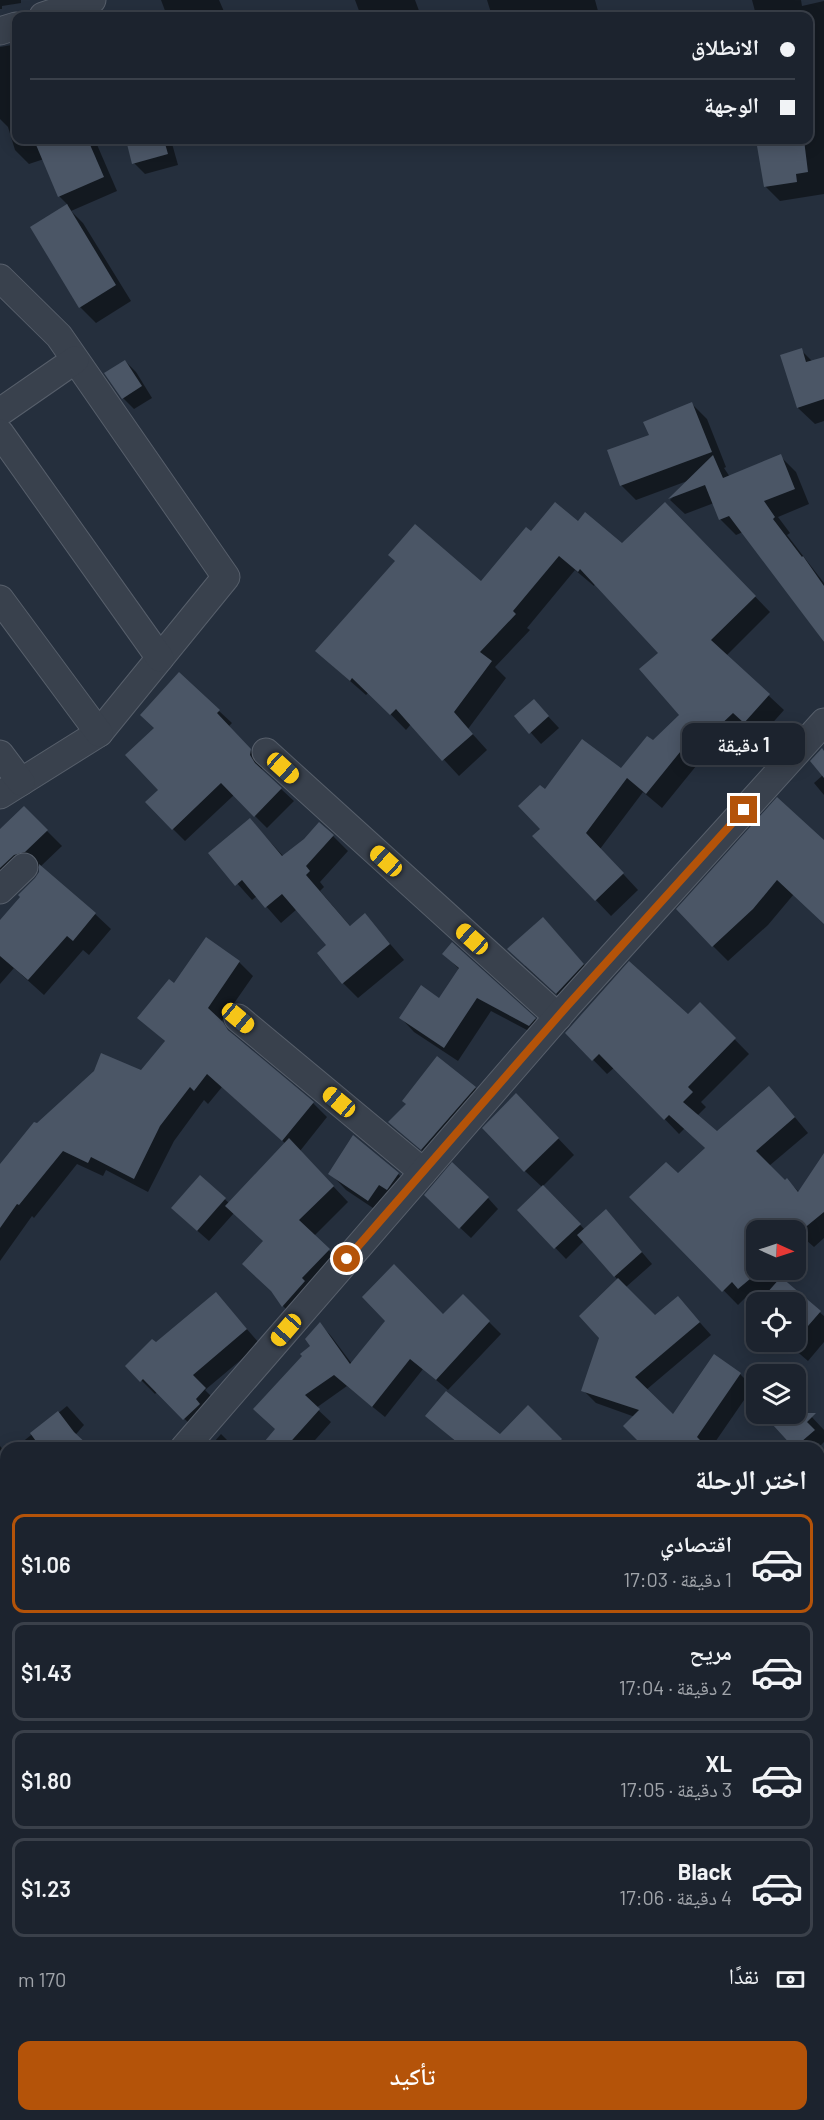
<!DOCTYPE html>
<html lang="ar">
<meta charset="utf-8">
<style>
body{margin:0;font-family:Barlow,"Noto Naskh Arabic",sans-serif;background:#252b36;color:#f1f3f6;direction:rtl;height:100vh;display:flex;flex-direction:column;font-size:22px;white-space:nowrap}
*{box-sizing:border-box;margin:0}
p{font-size:20px;color:#a0a4aa}
.icon{flex:none;width:33px;height:33px;fill:none;stroke:currentColor;stroke-width:2;stroke-linecap:round;stroke-linejoin:round}
.map{position:relative;flex:1;overflow:hidden;direction:ltr}
.side{position:absolute;left:0px;top:1442px;width:825px;height:680px;display:flex;flex-direction:column;background:#1c232e;border-radius:18px 18px 0 0;box-shadow:0 3px 15px #0003,0 0 0 2px #3a404a;direction:rtl}
.side>*{flex:none}
.banner{position:absolute;left:12px;top:12px;width:801px;height:132px;border-radius:12px;box-shadow:0 3px 15px #0003,0 0 0 2px #3a404a;direction:rtl;display:grid;align-content:center;height:132px;padding:0 18px;background:#1c232e}
.needle{width:39px;rotate:93deg}
.tools{position:absolute;left:746px;top:1220px;display:grid;gap:12px}
.tools a{display:grid;place-items:center;width:60px;height:60px;border-radius:12px;background:#1c232e;box-shadow:0 3px 15px #0003,0 0 0 2px #3a404a;font-size:30px}
.end{position:absolute;width:27px;height:27px;margin:-14px;border:8px solid #b45309;background:#fff;box-shadow:0 0 0 3px #fff}
.from{border-radius:50%}
.bubble{position:absolute;height:42px;border-radius:12px;background:#1c232e;box-shadow:0 3px 15px #0003,0 0 0 2px #3a404a;font-size:20px;font-weight:600;line-height:42px;text-align:center;direction:rtl}
.car{position:absolute;width:18px;height:36px;margin:-18px -9px;border-radius:8px;box-shadow:0 0 4px 2px #0007;background:linear-gradient(#f5c518 24%,#345 0 40%,#f5c518 0 76%,#345 0 86%,#f5c518 0)}
.banner b{display:flex;align-items:center;gap:21px;height:57px;font-size:22px}
.banner b+b{border-top:2px solid #3a404a}
.banner i{width:15px;height:15px;background:#f1f3f6}
ul{padding:0;list-style:none}
li{display:flex;align-items:center;gap:18px;height:99px;margin:0 12px 9px;padding:0 6px;border:3px solid #3a404a;border-radius:12px}
li div{flex:1}
li b{display:block;font-size:22px}
li em{font-style:normal;font-weight:600}
li.selected{border-color:#b45309}
li>.icon{width:54px;height:54px;stroke-width:1.5}
h2{padding:0 18px;font-size:27px;line-height:72px}
.pay{display:flex;align-items:center;gap:15px;height:66px;padding:0 18px;font-size:22px}
.pay p{margin-inline-start:auto}
.cta{display:flex;gap:12px;margin-top:auto;padding:12px 18px}
.cta a{flex:1;height:69px;border-radius:12px;background:#b45309;color:#fff;font-size:24px;font-weight:600;line-height:69px;text-align:center}
.map>svg:first-child{display:block}
</style>
<div class="map">
<svg width="824" height="2120" viewBox="0 0 824 2120">
<rect width="100%" height="100%" fill="#252f3d"/>
<g fill="#0007">
<path d="M0,0H21V3L2,6V9H0Z"/>
<path d="M161,0H219L226,16H167Z"/>
<path d="M355,0H415L421,16H361Z"/>
<path d="M487,0H595L598,11L577,16H492Z"/>
<path d="M752,0H801L802,6L824,1V194L780,201L765,186L758,140H808V16H752L756,15Z"/>
<path d="M104,12H124L128,16H97Z"/>
<path d="M12,45L16,50V140H95L117,191L71,211L83,223L131,301L96,323L80,307L32,228L68,205L59,196L44,159L29,164L15,150L8,127L0,119V47Z"/>
<path d="M127,140H171L178,165L145,174L134,163Z"/>
<path d="M173,140H194L178,145Z"/>
<path d="M801,350L813,362L824,358V421L815,424L798,408Z"/>
<path d="M125,361L136,372L152,398L134,409L123,398Z"/>
<path d="M692,404L707,419L726,467L724,468L730,477L780,456L796,472L809,504L778,517L790,533L787,535L824,583V642L743,532L736,535L720,519L714,503L685,514L670,500L690,480L636,500L621,485L651,436Z"/>
<path d="M665,504L770,612L726,656L784,710L760,737L749,727L712,763L705,755L662,808L643,792L600,849L638,890L611,916L535,836L542,829L545,791L621,770L681,715L660,653L595,584L594,586L575,570L527,628L530,630L495,667L506,678L468,729L487,750L459,776L411,724L406,730L369,692L366,695L333,666L481,583L531,533L578,523L622,545Z"/>
<path d="M219,711L232,723L229,726L262,763V769L266,775L294,801L267,828L234,795L185,841L173,829L160,790L155,728Z"/>
<path d="M544,712L559,728L541,744L516,716Z"/>
<path d="M824,751V795L814,783L823,775Z"/>
<path d="M778,799L824,843V923L794,894L768,925L728,961L713,946Z"/>
<path d="M24,808L62,846L41,866L35,867L0,899V831Z"/>
<path d="M250,820L284,857L333,836L348,851L320,882L324,887L320,891L351,927L365,915L404,960L358,998L343,983L329,946L297,909L281,923L257,896L252,900L210,853Z"/>
<path d="M95,914L111,929L89,955L83,950L44,995L14,968L0,984V923Z"/>
<path d="M543,919L599,981L574,1010L525,966Z"/>
<path d="M444,954L535,1019L549,1033L544,1039L491,1011L458,1061L414,1032L401,1018L439,1000L460,970Z"/>
<path d="M239,962L253,976L221,1022L239,1041L313,1103L327,1117L300,1151L348,1202L314,1236L344,1265L298,1321L283,1306L265,1242L234,1213L209,1241L184,1219L200,1177L229,1203L286,1144L222,1087L208,1104L204,1100L174,1141L148,1192L106,1170L103,1176L77,1164L34,1218L32,1216L0,1261V1167L37,1125L141,1071L166,1042L139,1018L175,985Z"/>
<path d="M700,1004L749,1054L701,1102L706,1107L697,1116L717,1133L783,1103L808,1133L769,1166L785,1182L787,1180L800,1193L824,1157V1238L814,1247L806,1240L795,1255V1230H756V1269H784L778,1277L824,1316V1342L808,1361L785,1341H795V1302H756V1304L747,1296L738,1305L632,1197L678,1175L706,1149L685,1128L679,1134L615,1067L607,1074L567,1033L688,1016Z"/>
<path d="M437,1058L475,1088L490,1102L437,1164L390,1122L407,1104Z"/>
<path d="M532,1111L574,1155L543,1186L585,1230L616,1222L652,1264L626,1287L655,1317L678,1298L711,1335L646,1390L673,1416L740,1374L753,1387L711,1448H647L635,1417L596,1403L583,1390L618,1280L584,1241L566,1259L519,1210L542,1187L525,1171Z"/>
<path d="M330,1173L398,1174L415,1190L385,1216L346,1190Z"/>
<path d="M488,1198L498,1209L471,1238L437,1206Z"/>
<path d="M216,1294L260,1344L205,1390L218,1403L198,1432L157,1392L155,1394L127,1366Z"/>
<path d="M463,1296L501,1334L448,1390L423,1369L385,1417L347,1386L316,1408L331,1422L308,1448H273L277,1430L312,1347L320,1324L331,1336L352,1364L443,1316Z"/>
<path d="M795,1399L824,1430V1442L818,1448H796L769,1419L775,1413H795Z"/>
<path d="M67,1406L84,1425L64,1448H15Z"/>
<path d="M528,1407L569,1448H463L427,1416L500,1436Z"/>
<path d="M221,1434L235,1448H209Z"/>
<path d="M0,1446L6,1453V1508L0,1514Z"/>
<path d="M0,1532L6,1538V1569L0,1576Z"/>
<path d="M0,1578L6,1585V1632L0,1626Z"/>
<path d="M6,1679V1798L0,1806V1684Z"/>
<path d="M824,1824V1939L819,1934V1827Z"/>
<path d="M6,1909V1988L0,1981V1916Z"/>
<path d="M0,2055L4,2059L6,2058V2115H124L120,2120H0Z"/>
<path d="M170,2115H264L260,2119L261,2120H172L173,2118Z"/>
<path d="M332,2115H388L393,2120H327Z"/>
<path d="M606,2115H661L663,2120H607Z"/>
</g>
<g fill="#4b5666">
<path d="M34,140H88L104,177L58,197Z"/>
<path d="M126,140H164L168,154L132,164Z"/>
<path d="M756,140H804L808,172L796,174L797,182L764,187Z"/>
<path d="M67,204L116,285L79,308L30,227Z"/>
<path d="M802,348L806,362L824,357V399L797,408L780,355Z"/>
<path d="M125,360L142,386L122,399L104,373Z"/>
<path d="M692,402L712,452L620,486L607,450L649,435L643,422Z"/>
<path d="M781,454L795,489L764,501L775,517L773,519L802,557L803,556L824,586V642L729,516L719,520L705,485L668,499L713,455L723,478Z"/>
<path d="M555,502L578,521L585,512L622,543L665,502L756,596L711,640L770,694L744,723L733,713L696,748L689,741L646,794L627,778L586,833L624,873L595,901L532,836L540,829L518,806L540,785L545,789L582,739L621,768L647,736L653,740L679,715L639,669L658,653L580,569L578,572L559,556L513,611L516,614L480,652L492,661L454,712L473,734L442,761L396,709L390,715L352,678L350,681L315,651L395,561L388,555L415,524L481,581L526,527L531,531Z"/>
<path d="M179,672L220,710L217,713L251,749L250,755L255,763L282,788L254,817L221,783L172,830L145,802L158,790L125,755L154,728L140,715Z"/>
<path d="M534,699L549,716L529,734L514,716Z"/>
<path d="M822,748L824,751V778L810,761Z"/>
<path d="M777,797L824,840V924L777,880L753,909L712,947L676,909Z"/>
<path d="M24,806L48,830L25,852L14,855L0,868V829Z"/>
<path d="M250,818L282,856L304,839L319,822L334,835L306,866L310,871L306,875L350,926L365,913L390,944L342,984L317,953L326,945L282,894L265,908L242,880L235,886L208,853Z"/>
<path d="M39,864L96,913L73,941L67,936L28,980L0,956V920L20,897L18,895L35,878L39,872Z"/>
<path d="M543,917L584,964L556,994L507,949Z"/>
<path d="M206,937L240,961L208,1008L223,1022L228,1030L314,1102L282,1141L207,1074L194,1091L190,1087L160,1126L134,1179L91,1157L88,1163L63,1151L19,1205L17,1204L0,1228V1164L34,1122L37,1123L94,1071L101,1053L141,1070L165,1041L137,1018L169,979L174,983Z"/>
<path d="M452,942L536,1018L529,1026L477,998L444,1048L399,1018L421,985L439,998L459,968L442,954Z"/>
<path d="M629,961L688,1014L700,1002L736,1038L688,1087L693,1092L683,1102L717,1131L769,1086L795,1117L756,1151L785,1180L787,1178L798,1192L824,1153V1212L802,1230H756V1274L738,1289L732,1282L722,1292L629,1197L666,1162L678,1173L705,1148L669,1115L664,1120L599,1054L592,1061L565,1033Z"/>
<path d="M437,1056L476,1087L421,1150L388,1122L406,1104L402,1101Z"/>
<path d="M516,1093L559,1138L524,1172L482,1128Z"/>
<path d="M353,1135L399,1173L387,1190L379,1185L368,1201L328,1174Z"/>
<path d="M289,1138L334,1186L299,1220L330,1249L302,1278L305,1281L282,1307L271,1291L242,1264L263,1241L225,1206Z"/>
<path d="M452,1162L489,1197L459,1229L424,1195Z"/>
<path d="M200,1175L226,1198L197,1231L171,1208Z"/>
<path d="M543,1185L581,1224L554,1249L517,1210Z"/>
<path d="M606,1209L642,1252L614,1277L577,1235Z"/>
<path d="M394,1264L443,1314L463,1294L490,1321L436,1380L410,1359L372,1407L334,1375L305,1395L320,1409L285,1448H259L275,1429L253,1409L302,1356L300,1354L310,1346L305,1339L320,1322L350,1364L385,1321L362,1297Z"/>
<path d="M781,1277L821,1311L795,1341V1302H759Z"/>
<path d="M618,1278L655,1315L678,1296L700,1322L635,1377L673,1414L714,1354L741,1373L697,1437L708,1448H645L623,1426L639,1410L581,1391L599,1338L579,1316Z"/>
<path d="M216,1292L247,1329L193,1375L206,1388L196,1399L200,1404L183,1420L143,1379L140,1382L125,1366L152,1339L156,1342Z"/>
<path d="M446,1391L500,1434L528,1405L562,1439L553,1448H464L425,1416Z"/>
<path d="M58,1411L74,1432L91,1448H41L30,1433Z"/>
<path d="M762,1413H816L807,1422L815,1430L794,1448Z"/>
</g>
<g fill="none" stroke-linecap="round" stroke-linejoin="round">
<g stroke="#575f6b" stroke-width="29">
<g id="street">
<path d="M43,16L92,0"/>
<path d="M0,31L16,26"/>
<path d="M0,278L59,336L226,577L99,733L0,795"/>
<path d="M0,412L75,360"/>
<path d="M0,433L160,658"/>
<path d="M0,599L99,733"/>
<path d="M266,752L558,1017"/>
<path d="M0,754L21,782"/>
<path d="M0,890L24,867"/>
<path d="M238,1018L423,1172"/>
<path d="M184,1448L568,1005L824,722"/>
<path d="M0,1664L6,1658"/>
<path d="M301,2120L305,2115"/>
</g>
</g>
<use href="#street" stroke="#39414d" stroke-width="27"/>
</g>
<g fill="none" stroke-linecap="round" stroke-linejoin="round">
<path stroke="#b45309" stroke-width="8" d="M347,1259L568,1005L744,810"/>
</g>
</svg>
<div class="tools">
<a><svg class="needle" viewBox="-14 -14 28 28"><path d="M0-13l5 13h-10z" fill="#e53935"/><path d="M0 13l5-13h-10z" fill="#a0a4aa"/></svg></a>
<a><svg class="icon" aria-label="locate" viewBox="0 0 24 24"><circle cx="12" cy="12" r="6"/><path d="M12 2v4M12 18v4M2 12h4M18 12h4"/></svg></a>
<a><svg class="icon" aria-label="layers" viewBox="0 0 24 24"><path d="M12 4l9 5-9 5-9-5zM3 14l9 5 9-5"/></svg></a>
</div>
<i class="end from" style="left:347px;top:1259px"></i>
<i class="end" style="left:744px;top:810px"></i>
<div class="bubble" style="left:682px;top:723px;width:123px">1 دقيقة</div>
<i class="car" style="left:283px;top:768px;rotate:132deg"></i>
<i class="car" style="left:386px;top:861px;rotate:312deg"></i>
<i class="car" style="left:472px;top:939px;rotate:312deg"></i>
<i class="car" style="left:238px;top:1018px;rotate:130deg"></i>
<i class="car" style="left:339px;top:1102px;rotate:310deg"></i>
<i class="car" style="left:286px;top:1330px;rotate:221deg"></i>
<div class="banner">
<b><i class="from"></i>الانطلاق</b>
<b><i></i>الوجهة</b>
</div>
<section class="side">
<h2>اختر الرحلة</h2>
<ul>
<li class="selected"><svg class="icon" aria-label="car" viewBox="0 0 24 24"><path d="M5 17H2v-5l4-1 3-4h7l3 4 3 1v5h-3M9 17h6M6 11h13"/><circle cx="7" cy="17" r="2"/><circle cx="17" cy="17" r="2"/></svg><div><b>اقتصادي</b><p>1 دقيقة · 17:03</p></div><em>$1.06</em></li>
<li><svg class="icon" aria-label="car" viewBox="0 0 24 24"><path d="M5 17H2v-5l4-1 3-4h7l3 4 3 1v5h-3M9 17h6M6 11h13"/><circle cx="7" cy="17" r="2"/><circle cx="17" cy="17" r="2"/></svg><div><b>مريح</b><p>2 دقيقة · 17:04</p></div><em>$1.43</em></li>
<li><svg class="icon" aria-label="car" viewBox="0 0 24 24"><path d="M5 17H2v-5l4-1 3-4h7l3 4 3 1v5h-3M9 17h6M6 11h13"/><circle cx="7" cy="17" r="2"/><circle cx="17" cy="17" r="2"/></svg><div><b>XL</b><p>3 دقيقة · 17:05</p></div><em>$1.80</em></li>
<li><svg class="icon" aria-label="car" viewBox="0 0 24 24"><path d="M5 17H2v-5l4-1 3-4h7l3 4 3 1v5h-3M9 17h6M6 11h13"/><circle cx="7" cy="17" r="2"/><circle cx="17" cy="17" r="2"/></svg><div><b>Black</b><p>4 دقيقة · 17:06</p></div><em>$1.23</em></li>
</ul>
<div class="pay"><svg class="icon" aria-label="cash" viewBox="0 0 24 24"><path d="M3 7h18v10H3z"/><circle cx="12" cy="12" r="2"/></svg>نقدًا<p>170 m</p></div>
<div class="cta"><a>تأكيد</a></div>
</section>
</div>
